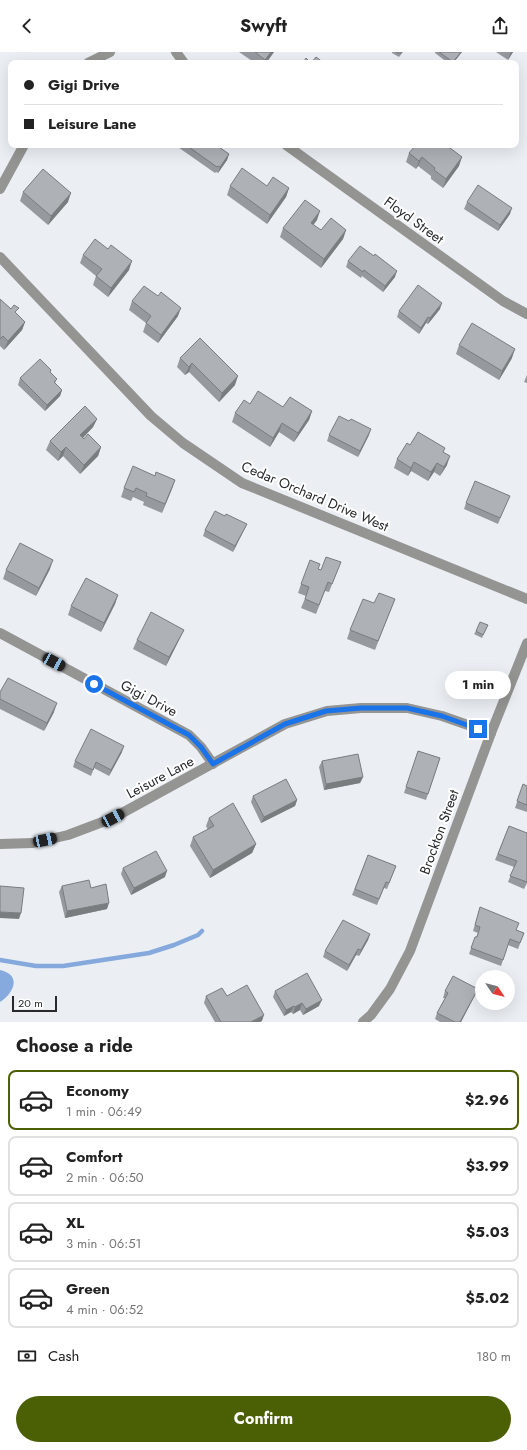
<!DOCTYPE html>
<meta charset="utf-8">
<style>
body{margin:0;font-family:Jost,sans-serif;background:#f6f6f6;color:#222;height:100vh;display:flex;flex-direction:column;font-size:15px;white-space:nowrap}
*{box-sizing:border-box;margin:0}
p{font-size:13px;color:#767676}
.icon{flex:none;width:22px;height:22px;fill:none;stroke:currentColor;stroke-width:2;stroke-linecap:round;stroke-linejoin:round}
.map{position:relative;height:970px;overflow:hidden}
.sheet{display:flex;flex-direction:column;background:#fff;flex:1}
.sheet>*{flex:none}
.guide{position:absolute;left:8px;top:8px;width:511px;height:88px;border-radius:8px;box-shadow:0 4px 16px #0002;display:grid;align-content:center;height:88px;padding:0 16px;background:#fff}
.needle{width:26px;rotate:125deg}
.fabs{position:absolute;left:475px;top:918px;display:grid;gap:8px}
.fabs a{display:grid;place-items:center;width:40px;height:40px;border-radius:50%;background:#fff;box-shadow:0 4px 16px #0002;font-size:20px}
.scale{position:absolute;left:12px;bottom:10px;width:45px;box-sizing:border-box;padding-left:4px;border:2px solid #28292b;border-top:0;font-size:11px;line-height:14px;white-space:nowrap;color:#28292b;-webkit-text-stroke:3px #fff;paint-order:stroke}
.end{position:absolute;width:18px;height:18px;margin:-9px;border:5px solid #1a73e8;background:#fff;box-shadow:0 0 0 2px #fff}
.from{border-radius:50%}
.bubble{position:absolute;height:28px;border-radius:14px;background:#fff;box-shadow:0 4px 16px #0002;font-size:13px;font-weight:700;line-height:28px;text-align:center}
.car{position:absolute;width:12px;height:24px;margin:-12px -6px;border-radius:5px;box-shadow:0 0 3px 1px #0007;background:linear-gradient(#222 24%,#8ab4d8 0 40%,#222 0 76%,#8ab4d8 0 86%,#222 0)}
.guide b{display:flex;align-items:center;gap:14px;height:38px;font-size:15px}
.guide b+b{border-top:1px solid #e0e0e0}
.guide i{width:10px;height:10px;background:#222}
ul{padding:0;list-style:none}
li{display:flex;align-items:center;gap:12px;height:60px;margin:0 8px 6px;padding:0 8px;border:2px solid #e0e0e0;border-radius:8px}
li div{flex:1}
li b{display:block;font-size:15px}
li em{font-style:normal;font-weight:700}
li.active{border-color:#4b5f05}
li>.icon{width:36px;height:36px;stroke-width:1.5}
h2{padding:0 16px;font-size:18px;line-height:48px}
.pay{display:flex;align-items:center;gap:10px;height:44px;padding:0 16px;font-size:15px}
.pay p{margin-inline-start:auto}
.button{display:flex;gap:8px;margin-top:auto;padding:8px 16px}
.button a{flex:1;height:46px;border-radius:24px;background:#4b5f05;color:#fff;font-size:16px;font-weight:700;line-height:46px;text-align:center}
header{display:flex;justify-content:space-between;align-items:center;height:52px;padding:0 16px;background:#fff;font-size:18px;font-weight:700}
.map>svg:first-child{display:block}
</style>
<header><svg class="icon" aria-label="back" viewBox="0 0 24 24"><path d="M15 5l-7 7 7 7"/></svg>Swyft<svg class="icon" aria-label="share" viewBox="0 0 24 24"><path d="M12 15V3M7 8l5-5 5 5M5 13v7h14v-7"/></svg></header>
<div class="map">
<svg width="527" height="970" viewBox="0 0 527 970">
<rect width="100%" height="100%" fill="#ebeff4"/>
<path fill="#86aadd" d="M0,918C22,923 14,941 0,950Z"/>
<g fill="none" stroke-linecap="round" stroke-linejoin="round">
<path stroke="#85a9dc" stroke-width="4.5" d="M0,908L36,914H63L149,901L174,893L198,883L202,879"/>
<g stroke="#949492" stroke-width="10">
<path d="M176,0L184,11"/>
<path d="M88,11L110,0"/>
<path d="M286,93L503,249L527,262"/>
<path d="M0,137L24,93"/>
<path d="M0,205L151,364L183,391L242,431L527,547"/>
<path d="M0,581L189,683L201,695L213,712"/>
<path d="M0,792L33,791L68,783L113,766L285,672L327,659L361,656H407L442,664L491,681"/>
<path d="M363,970L371,963L390,937L410,899L491,681L527,591"/>
</g>
</g>
<g fill="#96999d">
<path d="M239,0H274L266,11H255Z"/>
<path d="M392,0H403L399,5L392,1Z"/>
<path d="M435,0H462L453,11H448L435,1Z"/>
<path d="M496,0H513L508,8Z"/>
<path d="M175,93H216L229,102L227,108L218,121L216,120L215,121Z"/>
<path d="M409,101L459,114L443,136L431,127V124L418,114L416,117L406,110Z"/>
<path d="M230,134H267L289,136L286,145L267,172L227,143Z"/>
<path d="M23,140L68,150L48,173L20,149Z"/>
<path d="M467,150L510,162L498,179L464,157Z"/>
<path d="M317,168L313,173L321,178H346L343,187L321,216L280,185L283,176Z"/>
<path d="M83,203L129,218L108,245L93,233L96,224L80,211Z"/>
<path d="M348,209L395,225L383,240L362,224L361,226L346,215Z"/>
<path d="M0,247L25,270L22,278L4,298L0,294Z"/>
<path d="M132,249L178,264L158,291L143,280L146,271L129,258Z"/>
<path d="M440,257L428,272L426,271L419,282L397,265L399,259Z"/>
<path d="M200,286L235,333L219,350L189,320L185,323L177,315L180,306Z"/>
<path d="M459,293L512,306L499,328L456,302Z"/>
<path d="M51,321L57,327L55,331L62,338L60,344L45,359L18,333L20,326Z"/>
<path d="M527,323V331L524,330Z"/>
<path d="M250,352L283,355L312,359L309,368L294,390L279,380L270,395L232,370L235,361Z"/>
<path d="M97,367L93,375L83,386L101,395L98,404L80,422L63,404L58,409L46,398L50,389Z"/>
<path d="M329,383H369L358,405L327,389Z"/>
<path d="M410,393L443,400L447,413L440,424L434,420L428,429L411,419L408,424L394,416L397,407Z"/>
<path d="M155,424L175,428L162,461L143,453L144,450L133,445L131,449L121,445L124,436Z"/>
<path d="M507,450L498,472L464,457L466,451Z"/>
<path d="M225,464L247,472L233,500L203,484L205,478Z"/>
<path d="M341,510L329,540L325,539L316,562L301,556L306,544L298,541L301,532L318,517L321,518Z"/>
<path d="M50,517L36,544L3,527L6,518Z"/>
<path d="M118,543L115,552L101,580L68,563L71,554Z"/>
<path d="M395,547L375,598L347,587L350,578L374,551Z"/>
<path d="M488,573L482,586L474,582L476,579Z"/>
<path d="M184,578L166,614L133,597L137,588Z"/>
<path d="M0,640L54,660L44,679L0,657Z"/>
<path d="M418,699L440,706L426,748L404,741Z"/>
<path d="M122,700L109,724L94,716L91,724L73,715L75,709Z"/>
<path d="M322,709L363,725L360,731L324,738L319,715Z"/>
<path d="M523,732L527,734V760L515,756Z"/>
<path d="M253,744L297,748L295,754L261,771L251,750Z"/>
<path d="M209,766L256,792L252,801L210,826L190,794L193,785L208,778L206,774Z"/>
<path d="M509,774L527,781V831L524,837L508,830L514,815L495,808Z"/>
<path d="M368,803L396,814L387,837L384,836L377,853L352,843Z"/>
<path d="M123,816L165,825L131,843L121,822Z"/>
<path d="M62,834L91,836L107,857L65,866L59,840Z"/>
<path d="M480,855L517,878L524,881L518,897L508,893L501,914L469,902L475,885H476L478,881L473,879Z"/>
<path d="M370,882L368,888L359,904L356,903L347,919L323,905L325,899Z"/>
<path d="M275,939L319,954L303,963L300,958L293,962L291,960L284,964L273,945Z"/>
<path d="M445,939L475,943L461,970H440L435,967L437,961L445,946H443Z"/>
<path d="M206,944H227L262,969L260,970H215L204,951Z"/>
</g>
<g fill="#7a7d7f">
<path d="M271,0H274L266,11H264L265,8Z"/>
<path d="M461,0H462L453,11H452Z"/>
<path d="M511,0H513L508,8L510,2Z"/>
<path d="M229,102L227,108L218,121L220,115Z"/>
<path d="M422,105L418,114L416,117L419,109Z"/>
<path d="M462,105L459,114L443,136L446,127Z"/>
<path d="M289,136L286,145L267,172L270,163Z"/>
<path d="M71,141L68,150L48,173L51,164Z"/>
<path d="M512,156L510,162L498,179L500,173Z"/>
<path d="M320,159L317,168L308,180L311,171Z"/>
<path d="M346,178L343,187L321,216L324,207Z"/>
<path d="M132,209L129,218L108,245L111,236Z"/>
<path d="M397,219L395,225L383,240L385,234Z"/>
<path d="M442,251L440,257L428,272L430,266Z"/>
<path d="M181,256L178,264L158,291L161,283Z"/>
<path d="M428,265L426,271L419,282L421,276Z"/>
<path d="M25,270L22,278L4,298L8,289Z"/>
<path d="M515,297L512,306L499,328L502,319Z"/>
<path d="M192,311L189,320L185,323L189,315Z"/>
<path d="M238,324L235,333L219,350L222,341Z"/>
<path d="M62,338L60,344L45,359L47,353Z"/>
<path d="M312,359L309,368L294,390L298,381Z"/>
<path d="M97,367L93,375L77,392L80,383Z"/>
<path d="M282,371L279,380L270,395L273,386Z"/>
<path d="M371,377L369,383L358,405L360,399Z"/>
<path d="M66,395L63,404L58,409L61,400Z"/>
<path d="M101,395L98,404L80,422L84,413Z"/>
<path d="M450,404L447,413L440,424L444,415Z"/>
<path d="M414,410L411,419L408,424L411,416Z"/>
<path d="M437,411L434,420L428,429L431,420Z"/>
<path d="M175,428L172,437L162,461L165,452Z"/>
<path d="M247,472L233,500L235,494Z"/>
<path d="M53,508L50,517L36,544L39,536Z"/>
<path d="M118,543L115,552L101,580L104,571Z"/>
<path d="M184,578L166,614L169,605Z"/>
<path d="M57,651L54,660L44,679L47,671Z"/>
<path d="M124,694L122,700L109,724L111,718Z"/>
<path d="M363,725L360,731L324,738L326,732Z"/>
<path d="M297,748L295,754L261,771L264,765Z"/>
<path d="M256,792L252,801L210,826L213,818Z"/>
<path d="M167,819L165,825L131,843L134,836Z"/>
<path d="M109,851L107,857L65,866L67,859Z"/>
<path d="M0,860L21,861L19,867L0,866Z"/>
<path d="M370,882L368,888L359,904L361,898Z"/>
<path d="M358,897L356,903L347,919L349,913Z"/>
<path d="M478,937L475,943L461,970H460Z"/>
<path d="M322,948L319,954L303,963L306,957Z"/>
<path d="M302,951L300,958L293,962L295,955Z"/>
<path d="M294,954L291,960L284,964L286,958Z"/>
<path d="M264,963L262,969L260,970H251Z"/>
</g>
<g fill="#aeb2b6" stroke="#7a7d7f">
<path d="M255,0H271L265,8Z"/>
<path d="M396,0H402L400,2Z"/>
<path d="M439,0H461L453,10Z"/>
<path d="M316,5L324,11H303L306,6L311,11Z"/>
<path d="M186,93H216L229,102L220,115L218,114L217,115Z"/>
<path d="M416,93H446L462,105L446,127L434,118L435,116L422,105L419,109L409,101Z"/>
<path d="M242,116L267,134L273,125L289,136L270,163L230,134Z"/>
<path d="M43,117L71,141L51,164L23,140Z"/>
<path d="M478,133L512,156L500,173L467,150Z"/>
<path d="M305,148L320,159L311,171L321,178L331,166L346,178L324,207L283,176Z"/>
<path d="M95,187L108,197L111,193L132,209L111,236L96,224L102,217L83,203Z"/>
<path d="M360,194L374,204L375,202L397,219L385,234L364,218L363,220L348,209Z"/>
<path d="M418,233L442,251L430,266L428,265L421,276L399,259Z"/>
<path d="M144,234L158,244L161,240L181,256L161,283L146,271L151,264L132,249Z"/>
<path d="M0,247L11,257L14,253L19,256L15,260L25,270L8,289L3,284L0,287Z"/>
<path d="M472,271L515,297L502,319L459,293Z"/>
<path d="M200,286L238,324L222,341L192,311L189,315L180,306Z"/>
<path d="M40,307L51,318L50,320L57,327L54,330L62,338L47,353L20,326Z"/>
<path d="M258,339L283,355L290,345L312,359L298,381L282,371L273,386L235,361L244,348L250,352Z"/>
<path d="M85,354L97,367L80,383L84,387L88,382L101,395L84,413L66,395L61,400L50,389Z"/>
<path d="M339,364L349,369L351,367L371,377L360,399L329,383Z"/>
<path d="M418,380L445,396L443,400L450,404L444,415L437,411L431,420L414,410L411,416L397,407L407,391L410,393Z"/>
<path d="M133,414L155,424L156,420L175,428L165,452L146,444L147,441L136,436L134,440L124,436Z"/>
<path d="M475,429L510,444L500,466L466,451Z"/>
<path d="M215,459L225,464L226,462L247,472L235,494L205,478Z"/>
<path d="M20,491L53,508L39,536L6,518Z"/>
<path d="M326,505L341,510L332,532L328,530L319,553L305,547L309,535L301,532L310,508L320,512L318,517L321,518Z"/>
<path d="M86,526L118,543L104,571L71,554Z"/>
<path d="M379,541L395,547L378,589L350,578L363,547L374,551Z"/>
<path d="M151,560L184,578L169,605L137,588Z"/>
<path d="M480,570L488,573L483,583L476,579Z"/>
<path d="M8,626L57,651L47,671L0,647V640Z"/>
<path d="M91,677L124,694L111,718L96,710L93,718L75,709Z"/>
<path d="M418,699L440,706L428,742L406,735Z"/>
<path d="M358,702L363,725L326,732L322,709Z"/>
<path d="M286,727L297,748L264,765L253,744Z"/>
<path d="M523,732L527,734V753L517,749Z"/>
<path d="M233,751L256,792L213,818L193,785L214,774L209,766Z"/>
<path d="M509,774L527,781V830L510,824L517,809L498,802Z"/>
<path d="M156,799L167,819L134,836L123,816Z"/>
<path d="M368,803L396,814L389,831L386,830L379,847L355,837Z"/>
<path d="M89,828L91,836L106,832L109,851L67,859L62,834Z"/>
<path d="M0,834L24,836L21,861L0,860Z"/>
<path d="M480,855L519,871L516,878L524,881L520,891L510,887L503,908L471,896L475,885H477L480,875L475,873Z"/>
<path d="M343,868L370,882L361,898L358,897L349,913L325,899Z"/>
<path d="M307,921L322,948L306,957L302,951L295,955L294,954L286,958L275,939Z"/>
<path d="M453,924L478,937L460,970H455L437,961L448,941L445,939Z"/>
<path d="M247,933L264,963L251,970H221L206,944L222,936L227,944Z"/>
</g>
<g fill="none" stroke-linecap="round" stroke-linejoin="round">
<path stroke="#1a73e8" stroke-width="5" d="M94,632L189,683L201,695L213,712L285,672L326,659L361,656H407L442,664L478,677"/>
</g>
<g text-anchor="middle" stroke-width="4" stroke-linejoin="round" paint-order="stroke">
<g font-size="14" fill="#28292b" stroke="#fff">
<text transform="translate(414 168) rotate(36)" y="5">Floyd Street</text>
<text transform="translate(315 444) rotate(23)" y="5">Cedar Orchard Drive West</text>
<text transform="translate(149 646) rotate(28)" y="5">Gigi Drive</text>
<text transform="translate(160 725) rotate(-28)" y="5">Leisure Lane</text>
<text transform="translate(439 780) rotate(-70)" y="5">Brockton Street</text>
</g>
</g>
</svg>
<div class="fabs">
<a><svg class="needle" viewBox="-14 -14 28 28"><path d="M0-13l5 13h-10z" fill="#e53935"/><path d="M0 13l5-13h-10z" fill="#767676"/></svg></a>
</div>
<div class="scale">20 m</div>
<i class="end from" style="left:94px;top:632px"></i>
<i class="end" style="left:478px;top:677px"></i>
<div class="bubble" style="left:445px;top:619px;width:66px">1 min</div>
<i class="car" style="left:54px;top:610px;rotate:118deg"></i>
<i class="car" style="left:113px;top:766px;rotate:62deg"></i>
<i class="car" style="left:45px;top:788px;rotate:78deg"></i>
<div class="guide">
<b><i class="from"></i>Gigi Drive</b>
<b><i></i>Leisure Lane</b>
</div>
</div>
<section class="sheet">
<h2>Choose a ride</h2>
<ul>
<li class="active"><svg class="icon" aria-label="car" viewBox="0 0 24 24"><path d="M5 17H2v-5l4-1 3-4h7l3 4 3 1v5h-3M9 17h6M6 11h13"/><circle cx="7" cy="17" r="2"/><circle cx="17" cy="17" r="2"/></svg><div><b>Economy</b><p>1 min · 06:49</p></div><em>$2.96</em></li>
<li><svg class="icon" aria-label="car" viewBox="0 0 24 24"><path d="M5 17H2v-5l4-1 3-4h7l3 4 3 1v5h-3M9 17h6M6 11h13"/><circle cx="7" cy="17" r="2"/><circle cx="17" cy="17" r="2"/></svg><div><b>Comfort</b><p>2 min · 06:50</p></div><em>$3.99</em></li>
<li><svg class="icon" aria-label="car" viewBox="0 0 24 24"><path d="M5 17H2v-5l4-1 3-4h7l3 4 3 1v5h-3M9 17h6M6 11h13"/><circle cx="7" cy="17" r="2"/><circle cx="17" cy="17" r="2"/></svg><div><b>XL</b><p>3 min · 06:51</p></div><em>$5.03</em></li>
<li><svg class="icon" aria-label="car" viewBox="0 0 24 24"><path d="M5 17H2v-5l4-1 3-4h7l3 4 3 1v5h-3M9 17h6M6 11h13"/><circle cx="7" cy="17" r="2"/><circle cx="17" cy="17" r="2"/></svg><div><b>Green</b><p>4 min · 06:52</p></div><em>$5.02</em></li>
</ul>
<div class="pay"><svg class="icon" aria-label="cash" viewBox="0 0 24 24"><path d="M3 7h18v10H3z"/><circle cx="12" cy="12" r="2"/></svg>Cash<p>180 m</p></div>
<div class="button"><a>Confirm</a></div>
</section>
